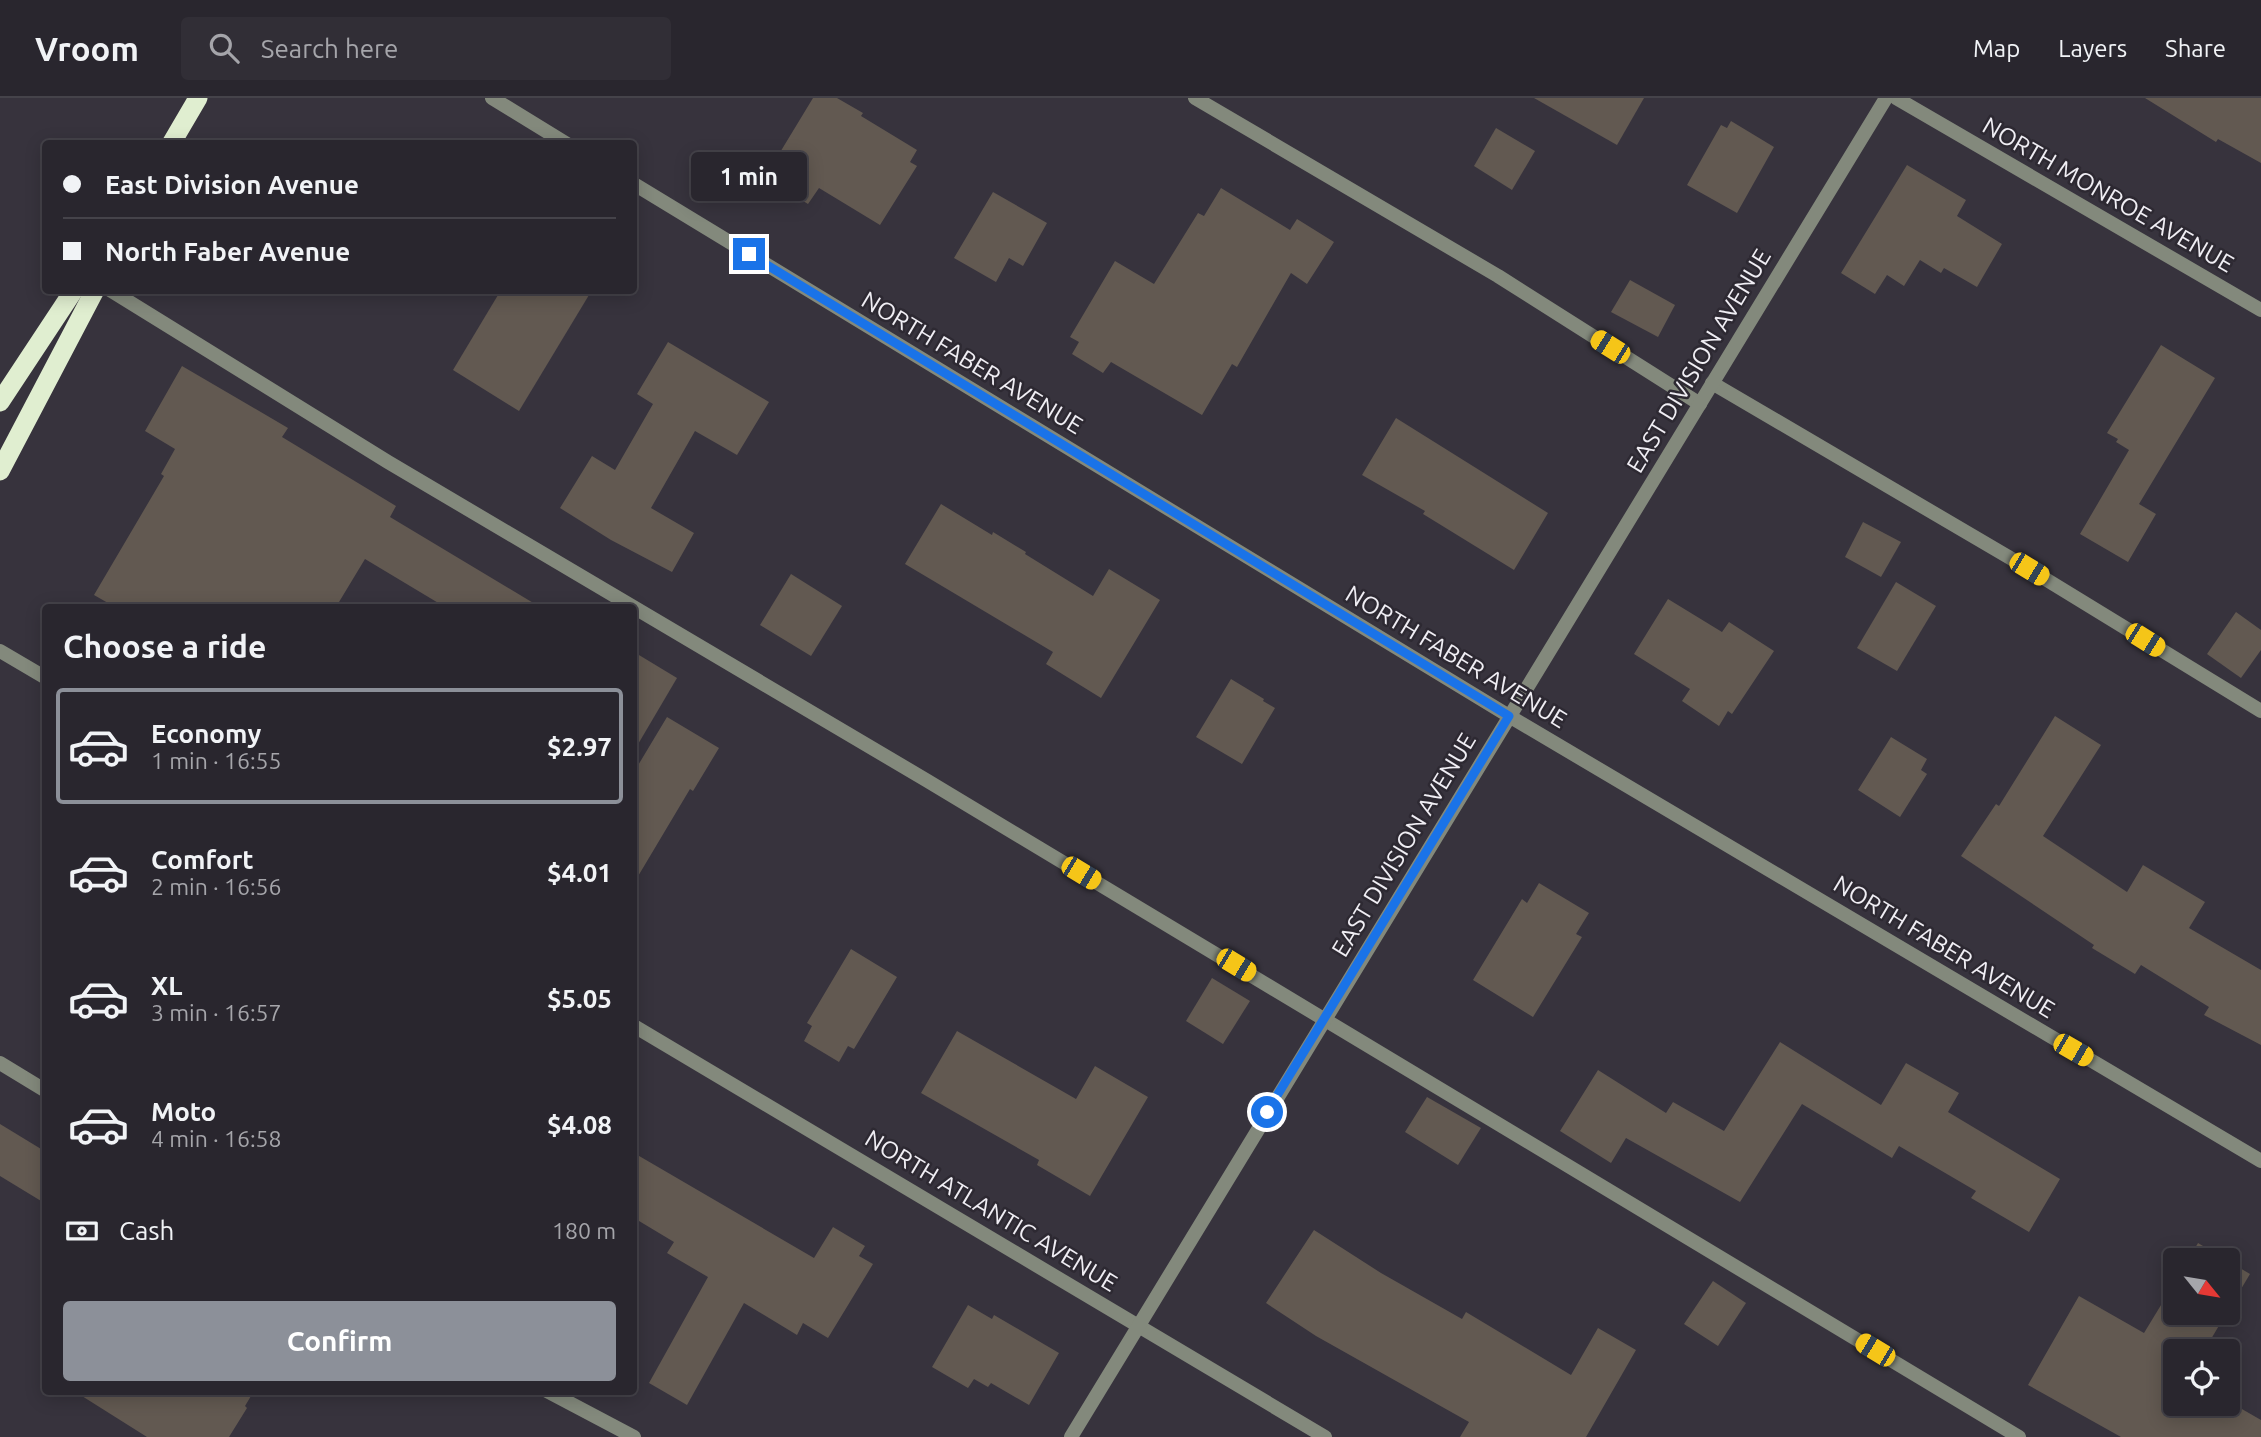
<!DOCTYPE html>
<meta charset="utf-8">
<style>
body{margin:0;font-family:Ubuntu,sans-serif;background:#312e36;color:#f1f3f6;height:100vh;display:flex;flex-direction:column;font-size:26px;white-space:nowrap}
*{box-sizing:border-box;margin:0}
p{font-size:23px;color:#a5a5aa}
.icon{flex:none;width:38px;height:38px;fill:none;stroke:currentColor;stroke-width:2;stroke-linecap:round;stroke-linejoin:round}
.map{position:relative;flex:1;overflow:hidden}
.drawer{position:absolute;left:42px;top:506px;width:595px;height:791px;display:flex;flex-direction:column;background:#29262e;border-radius:7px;box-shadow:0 4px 18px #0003,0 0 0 2px #45434a}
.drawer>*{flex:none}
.banner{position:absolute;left:42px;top:42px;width:595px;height:154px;border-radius:7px;box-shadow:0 4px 18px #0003,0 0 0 2px #45434a;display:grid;align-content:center;height:154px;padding:0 21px;background:#29262e}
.needle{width:46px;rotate:120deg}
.buttons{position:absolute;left:2163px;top:1150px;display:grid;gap:14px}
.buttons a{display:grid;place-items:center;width:77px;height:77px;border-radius:7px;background:#29262e;box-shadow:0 4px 18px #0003,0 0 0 2px #45434a;font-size:35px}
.end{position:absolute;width:32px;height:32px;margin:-16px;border:9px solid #1a73e8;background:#fff;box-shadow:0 0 0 4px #fff}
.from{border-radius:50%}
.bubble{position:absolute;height:49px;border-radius:7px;background:#29262e;box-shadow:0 4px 18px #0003,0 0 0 2px #45434a;font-size:23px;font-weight:700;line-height:49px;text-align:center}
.car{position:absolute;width:21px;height:42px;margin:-21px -10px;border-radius:9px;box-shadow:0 0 5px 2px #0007;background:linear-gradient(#f5c518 24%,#345 0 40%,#f5c518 0 76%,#345 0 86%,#f5c518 0)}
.banner b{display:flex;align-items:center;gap:24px;height:66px;font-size:26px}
.banner b+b{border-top:2px solid #45434a}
.banner i{width:18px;height:18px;background:#f1f3f6}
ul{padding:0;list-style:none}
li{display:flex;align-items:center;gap:21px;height:116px;margin:0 14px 10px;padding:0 7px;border:4px solid transparent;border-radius:7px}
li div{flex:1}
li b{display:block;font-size:26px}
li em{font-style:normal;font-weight:700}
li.selected{border-color:#8c9099}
li>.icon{width:63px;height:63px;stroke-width:1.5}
h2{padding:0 21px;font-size:32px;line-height:84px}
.pay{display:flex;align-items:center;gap:18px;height:77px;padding:0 21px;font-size:26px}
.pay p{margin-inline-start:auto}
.button{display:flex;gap:14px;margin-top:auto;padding:14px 21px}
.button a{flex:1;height:80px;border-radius:7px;background:#8c9099;color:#fff;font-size:28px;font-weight:700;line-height:80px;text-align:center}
header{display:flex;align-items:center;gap:42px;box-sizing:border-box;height:98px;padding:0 35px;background:#29262e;border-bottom:2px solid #45434a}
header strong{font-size:33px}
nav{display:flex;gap:38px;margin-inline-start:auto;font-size:24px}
.search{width:490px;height:63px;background:#312e36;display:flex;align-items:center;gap:18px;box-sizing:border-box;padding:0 24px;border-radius:7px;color:#a5a5aa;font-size:26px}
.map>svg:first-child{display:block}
</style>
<header>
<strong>Vroom</strong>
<div class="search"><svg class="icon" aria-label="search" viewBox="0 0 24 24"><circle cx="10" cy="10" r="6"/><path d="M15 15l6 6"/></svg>Search here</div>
<nav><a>Map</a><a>Layers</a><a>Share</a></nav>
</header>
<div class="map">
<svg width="2261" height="1339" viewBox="0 0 2261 1339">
<rect width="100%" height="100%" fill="#37333d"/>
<g fill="#625951">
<path d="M813,0H837L863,15L861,18L917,52L910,64L917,68L880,127L819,90L808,106L769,82L780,63L776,61Z"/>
<path d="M1534,0H1644L1617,47Z"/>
<path d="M2145,0H2261V65L2218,41L2216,44Z"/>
<path d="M1731,23L1774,49L1737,115L1687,87L1721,27L1727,30Z"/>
<path d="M1496,30L1535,53L1512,92L1474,68Z"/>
<path d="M1907,67L1966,102L1957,118L2002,146L1977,189L1944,170L1941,175L1920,162L1904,188L1887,177L1875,196L1841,175Z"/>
<path d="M1221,90L1290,132L1297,121L1334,144L1307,186L1291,175L1237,269L1232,266L1202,317L1111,264L1103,275L1072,256L1079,244L1070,239L1115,163L1154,186L1198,115L1204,118Z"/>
<path d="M993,94L1047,125L1023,168L1009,160L996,184L954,160Z"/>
<path d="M1630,182L1675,207L1658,239L1611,214Z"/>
<path d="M501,192H592L519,313L453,272Z"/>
<path d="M668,244L769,304L737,357L695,333L651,410L694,435L672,474L611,442L560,410L592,358L615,372L653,306L637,296Z"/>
<path d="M2161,247L2215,280L2139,406L2156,416L2128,464L2080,436L2129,352L2116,344L2118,341L2107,335Z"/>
<path d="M182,268L288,330L282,339L396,408L390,419L540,509H445L365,461L336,509H115L94,497L164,378L161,376L175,351L145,333Z"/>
<path d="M1396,320L1548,415L1514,472L1423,416L1425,413L1362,377Z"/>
<path d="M941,406L992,437L993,434L1026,454L1025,456L1093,498L1109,471L1160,502L1101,600L1046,566L1053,554L905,466Z"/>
<path d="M1863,424L1901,444L1881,479L1845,459Z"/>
<path d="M791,476L842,508L811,558L760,527Z"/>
<path d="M1896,484L1936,508L1897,573L1857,550Z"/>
<path d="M1668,501L1722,534L1729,524L1774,553L1732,616L1728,613L1719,628L1682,603L1690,591L1634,556Z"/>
<path d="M2236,514L2261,532V552L2241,580L2207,556Z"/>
<path d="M634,554L677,580L634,653Z"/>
<path d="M1231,581L1264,601L1263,603L1275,610L1242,666L1196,639Z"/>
<path d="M2055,618L2101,647L2043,738L2127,794L2143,767L2205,804L2189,830L2261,872V947L2204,917L2209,909L2141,867L2135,876L2092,850L2094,847L1961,758L1996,706L1999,708Z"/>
<path d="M667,619L719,650L693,693L690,691L634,785V674Z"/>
<path d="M1891,639L1927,661L1921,672L1927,676L1900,719L1858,692Z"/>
<path d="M1539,785L1589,815L1576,836L1582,839L1533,919L1473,882L1522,801L1527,805Z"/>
<path d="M851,851L897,879L854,951L848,948L839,964L804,943L812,928L807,925Z"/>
<path d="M1212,880L1250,903L1223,946L1186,923Z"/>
<path d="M957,933L1076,1001L1095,968L1148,999L1090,1098L1037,1067L1039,1062L921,995Z"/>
<path d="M1780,944L1881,1007L1906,965L1959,995L1948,1014L2060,1081L2029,1134L1971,1100L1976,1093L1899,1048L1892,1060L1802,1006L1740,1104L1626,1040L1611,1065L1560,1033L1598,972L1666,1015L1673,1004L1724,1033Z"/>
<path d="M1427,999L1481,1030L1458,1067L1405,1034Z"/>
<path d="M0,1026L46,1054V1106L0,1078Z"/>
<path d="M634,1055L814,1160L833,1129L865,1148L859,1158L873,1166L828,1240L803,1225L797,1237L744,1205L687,1307L649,1285L708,1179L667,1155L674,1144L634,1120Z"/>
<path d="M1314,1132L1381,1175L1462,1221L1466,1214L1571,1277L1598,1230L1636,1252L1586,1339H1460L1469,1324L1316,1238L1266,1205Z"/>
<path d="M2198,1145L2218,1157L2226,1162H2188Z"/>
<path d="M2228,1163L2250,1176L2228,1213Z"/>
<path d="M1713,1183L1746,1205L1718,1248L1684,1226Z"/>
<path d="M2175,1184V1214H2227L2204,1253H2175V1306H2228V1303L2261,1322V1339H2121L2028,1287L2079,1198L2144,1235Z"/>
<path d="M968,1207L992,1221L994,1217L1059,1255L1029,1307L991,1285L988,1289L974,1281L968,1290L932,1269Z"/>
<path d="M74,1293H254L245,1308L247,1310L229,1339H147Z"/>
</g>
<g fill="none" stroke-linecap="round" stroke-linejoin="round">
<g stroke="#83897c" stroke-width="14">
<path d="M1195,0L1498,178L1700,306"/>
<path d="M110,192L388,364L926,682L2019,1339"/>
<path d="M1712,285L2029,471L2261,613"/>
<path d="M0,965L46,993"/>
<path d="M547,1293L634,1339"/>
</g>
<g stroke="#83897c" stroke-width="14">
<path d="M492,0L567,46"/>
<path d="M1896,0L2261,212"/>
<path d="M634,86L1509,618L2261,1063"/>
<path d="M0,553L46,580"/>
<path d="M634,928L1325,1339"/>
<path d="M1071,1339L1886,0"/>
</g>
<g stroke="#e0eed0" stroke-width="19">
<path d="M171,46L198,0"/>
<path d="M0,304L74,192"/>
<path d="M0,373L95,192"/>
</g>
</g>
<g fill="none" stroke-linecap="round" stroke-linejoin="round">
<path stroke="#1a73e8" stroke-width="9" d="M749,156L1509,618L1267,1014"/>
</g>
<g text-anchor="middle" stroke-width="5" stroke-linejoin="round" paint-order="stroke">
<g font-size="24" fill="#f0eef4" stroke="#2d2932">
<text transform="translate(2108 97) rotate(30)" y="8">NORTH MONROE AVENUE</text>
<text transform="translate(1699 263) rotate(-59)" y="8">EAST DIVISION AVENUE</text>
<text transform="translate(972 265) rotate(31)" y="8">NORTH FABER AVENUE</text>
<text transform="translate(1456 559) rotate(31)" y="8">NORTH FABER AVENUE</text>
<text transform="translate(1404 747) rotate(-59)" y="8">EAST DIVISION AVENUE</text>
<text transform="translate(1944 849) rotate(31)" y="8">NORTH FABER AVENUE</text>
<text transform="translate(991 1113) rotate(31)" y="8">NORTH ATLANTIC AVENUE</text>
</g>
</g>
</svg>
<div class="buttons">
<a><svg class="needle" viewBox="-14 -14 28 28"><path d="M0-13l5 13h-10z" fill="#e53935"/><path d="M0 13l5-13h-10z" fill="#a5a5aa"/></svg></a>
<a><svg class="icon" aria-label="locate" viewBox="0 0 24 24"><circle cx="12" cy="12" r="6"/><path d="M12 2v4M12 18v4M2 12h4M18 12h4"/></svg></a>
</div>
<i class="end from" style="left:1267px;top:1014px"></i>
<i class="end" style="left:749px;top:156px"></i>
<div class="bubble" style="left:691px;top:54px;width:116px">1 min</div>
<i class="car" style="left:1610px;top:249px;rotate:302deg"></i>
<i class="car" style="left:2029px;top:471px;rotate:121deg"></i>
<i class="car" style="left:2145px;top:542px;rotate:122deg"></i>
<i class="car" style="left:1081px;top:775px;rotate:121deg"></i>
<i class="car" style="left:1236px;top:867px;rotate:121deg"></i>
<i class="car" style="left:2073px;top:952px;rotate:120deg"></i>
<i class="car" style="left:1875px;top:1252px;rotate:301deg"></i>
<div class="banner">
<b><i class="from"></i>East Division Avenue</b>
<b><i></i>North Faber Avenue</b>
</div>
<section class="drawer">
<h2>Choose a ride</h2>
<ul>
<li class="selected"><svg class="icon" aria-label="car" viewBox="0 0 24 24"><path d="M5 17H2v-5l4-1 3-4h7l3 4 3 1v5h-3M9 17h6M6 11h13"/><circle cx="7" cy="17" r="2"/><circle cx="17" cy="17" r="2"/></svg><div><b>Economy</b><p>1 min · 16:55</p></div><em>$2.97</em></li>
<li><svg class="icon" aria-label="car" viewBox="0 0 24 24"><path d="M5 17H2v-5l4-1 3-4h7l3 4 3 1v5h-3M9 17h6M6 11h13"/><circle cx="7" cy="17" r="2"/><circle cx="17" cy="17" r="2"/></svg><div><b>Comfort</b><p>2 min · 16:56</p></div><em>$4.01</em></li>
<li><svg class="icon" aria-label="car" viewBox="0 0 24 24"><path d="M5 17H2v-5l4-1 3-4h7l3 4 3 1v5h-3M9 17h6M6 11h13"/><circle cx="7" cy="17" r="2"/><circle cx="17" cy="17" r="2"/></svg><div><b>XL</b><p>3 min · 16:57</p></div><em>$5.05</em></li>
<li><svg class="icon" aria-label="car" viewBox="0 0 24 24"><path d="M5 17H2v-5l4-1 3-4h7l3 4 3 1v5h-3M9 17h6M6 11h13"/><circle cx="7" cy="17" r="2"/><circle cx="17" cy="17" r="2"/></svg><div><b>Moto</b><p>4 min · 16:58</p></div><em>$4.08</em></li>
</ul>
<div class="pay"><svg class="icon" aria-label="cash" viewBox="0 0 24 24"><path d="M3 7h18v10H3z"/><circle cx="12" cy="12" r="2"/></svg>Cash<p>180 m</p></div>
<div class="button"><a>Confirm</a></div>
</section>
</div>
